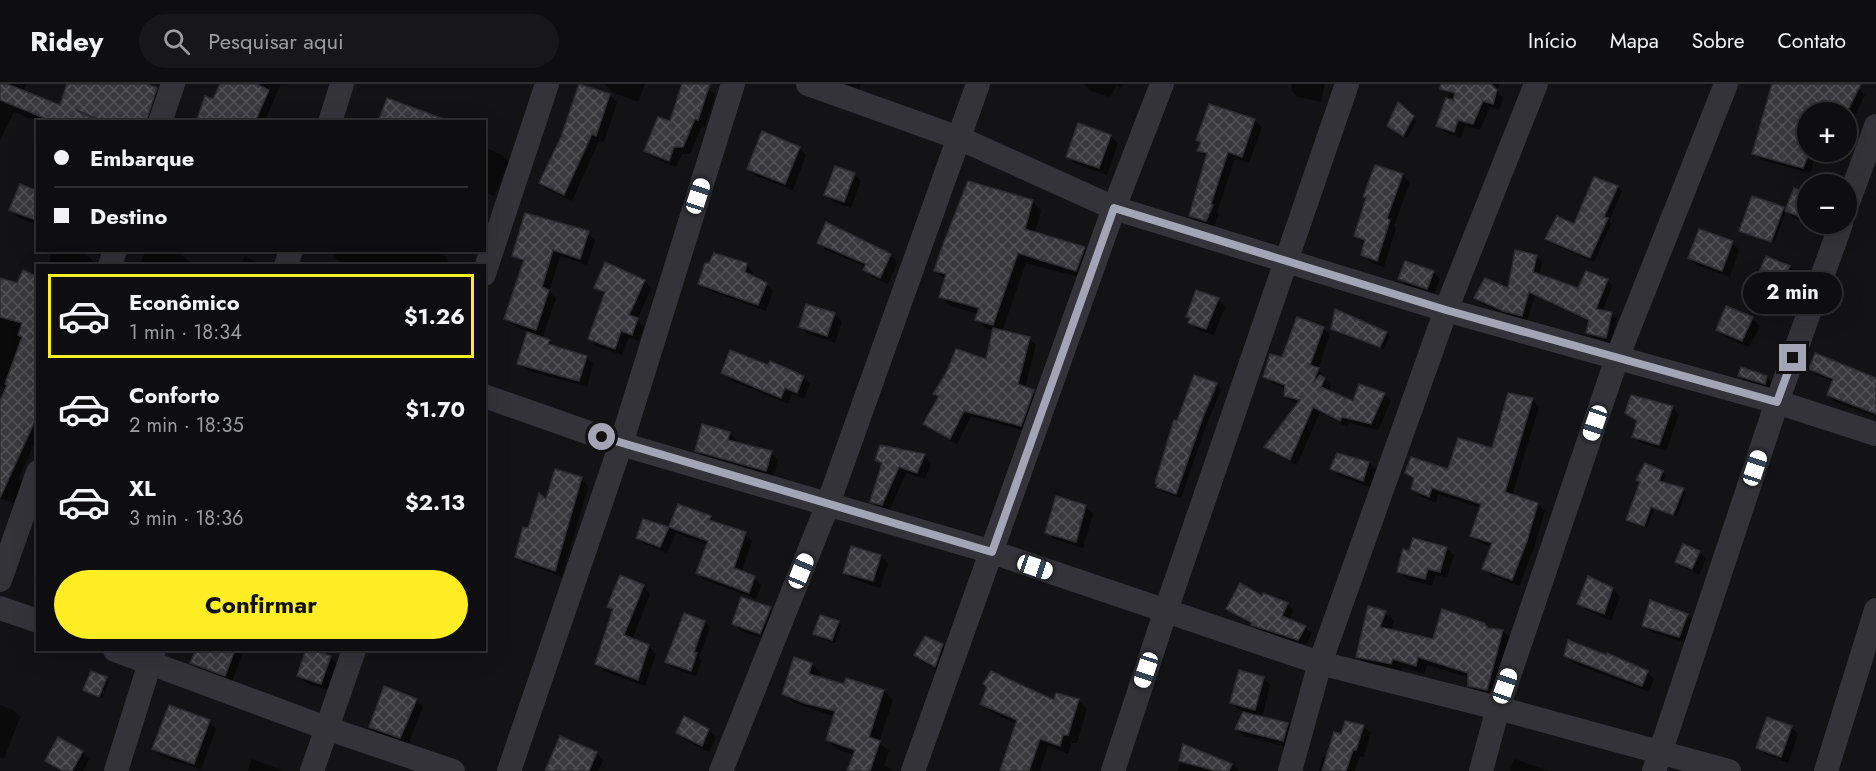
<!DOCTYPE html>
<html lang="pt">
<meta charset="utf-8">
<style>
body{margin:0;font-family:Jost,sans-serif;background:#171719;color:#f1f3f6;height:100vh;display:flex;flex-direction:column;font-size:22px;white-space:nowrap}
*{box-sizing:border-box;margin:0}
p{font-size:20px;color:#9b9c9f}
.icon{flex:none;width:33px;height:33px;fill:none;stroke:currentColor;stroke-width:2;stroke-linecap:round;stroke-linejoin:round}
.map{position:relative;flex:1;overflow:hidden}
.side{position:absolute;left:36px;top:180px;width:450px;height:387px;display:flex;flex-direction:column;background:#0e0e10;border-radius:0px;box-shadow:0 6px 24px #0002,0 0 0 2px #2e2e30}
.side>*{flex:none}
.banner{position:absolute;left:36px;top:36px;width:450px;height:132px;border-radius:0px;box-shadow:0 6px 24px #0002,0 0 0 2px #2e2e30;display:grid;align-content:center;height:132px;padding:0 18px;background:#0e0e10}
.buttons{position:absolute;left:1797px;top:18px;display:grid;gap:12px}
.buttons a{display:grid;place-items:center;width:60px;height:60px;border-radius:50%;background:#0e0e10;box-shadow:0 6px 24px #0002,0 0 0 2px #2e2e30;font-size:30px}
.end{position:absolute;width:27px;height:27px;margin:-14px;border:8px solid #a3a4b6;background:#111;box-shadow:0 0 0 3px #111}
.from{border-radius:50%}
.bubble{position:absolute;height:42px;border-radius:21px;background:#0e0e10;box-shadow:0 6px 24px #0002,0 0 0 2px #2e2e30;font-size:20px;font-weight:700;line-height:42px;text-align:center}
.car{position:absolute;width:18px;height:36px;margin:-18px -9px;border-radius:8px;box-shadow:0 0 4px 2px #0007;background:linear-gradient(#fff 24%,#345 0 40%,#fff 0 76%,#345 0 86%,#fff 0)}
.banner b{display:flex;align-items:center;gap:21px;height:57px;font-size:22px}
.banner b+b{border-top:2px solid #2e2e30}
.banner i{width:15px;height:15px;background:#f1f3f6}
ul{padding:10px 0 0;list-style:none}
li{display:flex;align-items:center;gap:18px;height:84px;margin:0 12px 9px;padding:0 6px;border:3px solid transparent;border-radius:0px}
li div{flex:1}
li b{display:block;font-size:22px}
li em{font-style:normal;font-weight:700}
li.on{border-color:#fded22}
li>.icon{width:54px;height:54px;stroke-width:1.5}
.primary-button{display:flex;gap:12px;margin-top:auto;padding:12px 18px}
.primary-button a{flex:1;height:69px;border-radius:36px;background:#fded22;color:#111;font-size:24px;font-weight:700;line-height:69px;text-align:center}
header{display:flex;align-items:center;gap:36px;box-sizing:border-box;height:84px;padding:0 30px;background:#0e0e10;border-bottom:2px solid #2e2e30}
header strong{font-size:28px}
nav{display:flex;gap:33px;margin-inline-start:auto;font-size:21px}
.search{width:420px;height:54px;background:#171719;display:flex;align-items:center;gap:15px;box-sizing:border-box;padding:0 21px;border-radius:33px;color:#9b9c9f;font-size:22px}
.map>svg:first-child{display:block}
</style>
<header>
<strong>Ridey</strong>
<div class="search"><svg class="icon" aria-label="search" viewBox="0 0 24 24"><circle cx="10" cy="10" r="6"/><path d="M15 15l6 6"/></svg>Pesquisar aqui</div>
<nav><a>Início</a><a>Mapa</a><a>Sobre</a><a>Contato</a></nav>
</header>
<div class="map">
<svg width="1876" height="687" viewBox="0 0 1876 687">
<defs>
<pattern id="building-cross-hatch" width="8" height="8" patternUnits="userSpaceOnUse" patternTransform="scale(1.5)"><rect width="8" height="8" fill="#38383d"/><path d="M0 0l8 8M0 8l8-8" fill="none" stroke="#525257"/></pattern>
</defs>
<rect width="100%" height="100%" fill="#131315"/>
<g fill="#0007">
<path d="M0,0H27L23,8L61,23L69,0H154L152,4L166,15L159,38H40L14,28L0,56Z"/>
<path d="M222,0H281L264,38H197L214,16Z"/>
<path d="M605,0H645L638,18L612,8Z"/>
<path d="M684,0H709L707,3L715,11L705,43L702,42L690,70H682L676,83L653,74L646,67L671,39Z"/>
<path d="M844,0H861L859,6Z"/>
<path d="M1084,0H1123L1121,5L1117,1L1110,13L1091,7Z"/>
<path d="M1292,0H1325L1321,18L1298,13L1291,6Z"/>
<path d="M1452,0H1499L1498,9L1503,14L1499,26L1490,23L1480,46L1465,42L1461,54L1445,48L1438,41Z"/>
<path d="M1773,0H1849L1859,5L1865,11L1849,44L1858,52L1847,73L1836,68H1846V28H1808V68H1817L1810,89L1761,76L1754,69Z"/>
<path d="M610,11L617,18L604,58L599,57L572,117L548,106L541,99Z"/>
<path d="M1399,20L1416,37L1407,54L1392,45Z"/>
<path d="M1254,36L1262,43L1249,79L1235,74L1217,128L1219,130L1213,144L1197,139L1190,132L1206,73L1199,66L1202,60L1197,56Z"/>
<path d="M1110,52L1118,59L1107,91L1075,80L1068,73Z"/>
<path d="M484,63L502,71L509,78L494,112L484,108Z"/>
<path d="M799,64L806,71L793,106L756,92L749,84Z"/>
<path d="M854,90L861,97L851,124L833,118L826,110Z"/>
<path d="M1403,91L1410,98L1394,142L1396,144L1384,183L1370,178L1363,170L1365,160L1355,152Z"/>
<path d="M1618,103L1622,107L1609,137L1611,140L1594,178L1551,159L1547,154L1574,142Z"/>
<path d="M38,109V141L18,133L11,126Z"/>
<path d="M1808,111V139L1794,134L1787,127Z"/>
<path d="M1032,117L1041,126L1035,149L1084,164L1093,173L1086,195L1026,179L1002,248L1029,255L1036,261L1025,304L1033,308L1040,314L1028,348L971,332L957,360L931,346L924,339L939,315L935,310L987,277L994,247L986,244L977,235L979,230L950,222L941,213L946,196L936,187Z"/>
<path d="M1783,124L1786,127L1774,160L1744,150L1741,146Z"/>
<path d="M826,140L890,171L898,178L888,200L872,193L865,185L866,183L826,166L818,159Z"/>
<path d="M1808,140H1823L1821,144Z"/>
<path d="M588,149L595,156L587,181L560,172L549,208L556,214L542,255L549,257L556,264L586,273L593,280L587,303L526,286L518,279L529,248L513,242L506,235L525,180L514,172Z"/>
<path d="M1732,158L1739,166L1730,193L1697,181L1690,174Z"/>
<path d="M52,166H73L86,170L93,177L91,182H48Z"/>
<path d="M146,166H174L189,177L187,182H139Z"/>
<path d="M334,166H435L442,169L448,176L446,182H345V179L339,177L332,170Z"/>
<path d="M245,172L262,182H240Z"/>
<path d="M1536,172L1542,178L1539,192L1579,206L1607,196L1612,202L1602,228L1611,230L1617,235L1611,259L1593,254L1588,249L1590,238L1535,212L1527,237L1510,232L1482,220L1476,214L1509,206Z"/>
<path d="M746,181L753,188L752,193L766,200L773,207L766,227L707,206L700,199Z"/>
<path d="M1790,183L1797,190L1789,209L1766,200L1759,193Z"/>
<path d="M38,188V351L19,393L23,397L14,419L0,414V321L7,305L0,302V196L18,201L35,193Z"/>
<path d="M1433,188L1440,195L1434,211L1407,202L1400,195Z"/>
<path d="M644,197L651,204L637,236L644,243L639,257L629,254L622,271L596,262L589,255L605,211L596,203Z"/>
<path d="M1218,215L1225,223L1214,251L1197,246L1190,238L1191,235L1188,233Z"/>
<path d="M1727,224L1752,235L1760,242L1749,263L1725,253L1717,246Z"/>
<path d="M834,230L842,238L835,259L808,250L801,243Z"/>
<path d="M1323,244L1330,251L1318,285L1331,302L1328,308L1353,319L1384,310L1391,317L1378,346L1349,339L1347,343L1320,328L1297,381L1273,369L1266,363L1299,320L1292,318L1285,311L1286,305L1272,299L1265,292L1283,275Z"/>
<path d="M1332,244L1387,249L1390,252L1384,265L1336,248Z"/>
<path d="M769,283L803,293L810,300L804,315L792,310L788,320L730,296L723,289Z"/>
<path d="M1810,285L1876,296V333L1835,318L1828,311L1834,298L1817,291Z"/>
<path d="M1739,292L1766,293L1773,300L1772,306L1747,299Z"/>
<path d="M1195,293L1217,301H1215L1198,340L1201,341L1218,302L1221,306L1207,339L1181,414L1163,408L1158,403L1178,339Z"/>
<path d="M1509,311L1533,316L1539,323L1512,412L1538,420L1545,427L1534,464L1519,502L1491,491L1484,484L1492,463L1479,458L1472,451L1481,424L1438,410L1436,419L1420,412L1413,405L1414,396L1407,389L1449,387L1493,366Z"/>
<path d="M1672,323L1679,330L1666,367L1641,359L1634,352L1638,339L1627,329Z"/>
<path d="M729,349L737,356L736,359L771,369L778,376L773,394L704,374L697,366Z"/>
<path d="M924,372L931,379L925,395L906,389L889,427L879,425L872,417L883,382L876,376Z"/>
<path d="M1368,379L1376,386L1370,403L1339,392L1332,385Z"/>
<path d="M1662,388L1665,391L1662,399L1683,405L1686,408L1677,433L1654,425L1647,444L1631,439L1628,436Z"/>
<path d="M581,395L588,402L562,493L524,479L517,472L529,446Z"/>
<path d="M1057,414L1086,423L1093,430L1083,464L1054,455L1047,448Z"/>
<path d="M678,421L710,433L717,441L745,450L752,457L741,489L754,494L761,501L756,515L705,496L698,489L708,461L676,449L667,469L645,460L637,453L644,436L670,444Z"/>
<path d="M1446,464L1454,471L1447,494L1435,491L1432,502L1406,495L1399,487L1410,469Z"/>
<path d="M1699,468L1706,475L1699,491L1684,484L1677,477Z"/>
<path d="M881,472L888,480L880,504L852,495L845,488Z"/>
<path d="M38,491V504L33,500Z"/>
<path d="M1588,495L1613,505L1620,513L1611,537L1586,526L1579,519Z"/>
<path d="M643,502L650,510L632,556L648,562L656,570L645,602L604,587L597,580L614,528L608,522Z"/>
<path d="M1263,514L1287,520L1293,526L1289,537L1305,543L1312,549L1305,562L1259,547L1228,524Z"/>
<path d="M742,515L770,525L778,532L767,556L741,547L734,540Z"/>
<path d="M1651,518L1688,532L1695,539L1686,559L1651,548L1643,541Z"/>
<path d="M1385,528L1394,537L1391,547L1434,556L1489,546L1503,547L1512,556L1496,615L1479,610L1469,601L1470,594L1427,581L1424,590L1402,583L1400,588L1367,582L1358,573Z"/>
<path d="M704,538L710,543L699,574L702,576L696,592L672,584L667,578Z"/>
<path d="M838,539L841,542L835,559L818,553L815,549Z"/>
<path d="M942,561L950,568L942,589L923,578L916,571Z"/>
<path d="M197,566H244L232,598L199,586L192,578Z"/>
<path d="M308,566L330,573L337,580L328,606L306,599L299,592Z"/>
<path d="M1565,571L1607,573L1647,588L1654,595L1649,608L1573,579Z"/>
<path d="M812,580L821,589L819,595L845,602L884,607L893,616L879,658L889,667L884,681L894,687H848L855,671L836,665L827,656L835,633L793,618L783,609Z"/>
<path d="M106,594L109,598L102,615L84,606Z"/>
<path d="M1263,594L1270,601L1262,634L1288,641L1295,648L1291,664L1244,652L1237,645L1244,628L1239,626L1232,619Z"/>
<path d="M416,616L423,623L408,660L378,650L370,642Z"/>
<path d="M1078,616L1087,625L1077,659H1071L1068,670L1048,662L1040,687H1002L1017,640L991,628L982,620Z"/>
<path d="M0,621L13,626L20,633L4,675L0,673Z"/>
<path d="M209,638L216,645L201,686L161,672L154,665Z"/>
<path d="M1363,642L1371,649L1364,673L1360,672L1355,687H1319L1323,673L1328,674L1342,652Z"/>
<path d="M1791,643L1798,650L1788,679L1765,670L1758,663Z"/>
<path d="M709,646L716,653L709,668L685,656L678,649Z"/>
<path d="M1184,662L1235,682L1239,687H1178Z"/>
<path d="M82,668L89,675L83,687H59L46,677Z"/>
<path d="M596,669L603,676L598,687H546Z"/>
<path d="M252,675L284,687H248Z"/>
<path d="M1514,675L1549,687H1510Z"/>
</g>
<g fill="url(#building-cross-hatch)" stroke="#2e2c31" stroke-width="1.5">
<path d="M0,0H7L60,21L67,0H147L157,4L146,38H106L76,26L99,38H54L0,16Z"/>
<path d="M220,0H256L269,6L255,38H196L205,12L213,15Z"/>
<path d="M579,0L610,10L596,52L592,50L564,111L539,99L561,53Z"/>
<path d="M682,0H710L698,36L695,35L683,63H674L669,77L644,67L658,33L670,37Z"/>
<path d="M1441,0H1491L1497,6L1493,20L1483,17L1473,40L1458,36L1454,48L1436,42L1446,14L1453,16L1455,9L1440,5Z"/>
<path d="M1772,0H1861L1847,28H1808V72L1803,84L1752,70Z"/>
<path d="M387,14L446,36L445,38H378Z"/>
<path d="M1398,18L1414,32L1403,52L1387,42Z"/>
<path d="M1209,20L1255,35L1242,73L1228,68L1211,120L1213,121L1206,137L1189,132L1207,69L1197,67L1201,58L1196,56Z"/>
<path d="M1078,39L1111,51L1099,84L1066,73Z"/>
<path d="M762,47L800,63L785,100L747,85Z"/>
<path d="M1375,81L1403,90L1387,134L1390,136L1377,177L1361,171L1365,156L1354,152L1366,114L1363,113Z"/>
<path d="M835,82L855,89L844,118L824,111Z"/>
<path d="M1594,93L1618,102L1604,133L1608,134L1590,174L1545,155L1557,132L1574,140Z"/>
<path d="M968,97L1033,116L1025,145L1085,163L1076,187L1018,169L993,241L975,236L979,224L939,213L946,190L934,187L942,163Z"/>
<path d="M20,100L38,107V137L9,126Z"/>
<path d="M1794,104L1808,109V136L1785,127Z"/>
<path d="M1752,112L1784,123L1771,158L1739,147Z"/>
<path d="M525,129L589,147L580,175L553,166L542,203L549,206L536,246L504,235L524,176L512,172Z"/>
<path d="M826,138L891,170L880,194L863,186L866,180L817,159Z"/>
<path d="M1699,145L1733,157L1722,187L1688,174Z"/>
<path d="M1515,166L1537,171L1533,188L1578,204L1586,187L1608,195L1596,225L1612,228L1606,254L1586,249L1589,236L1529,208L1522,232L1503,227L1474,214L1485,194L1508,204Z"/>
<path d="M714,169L747,179L745,188L767,199L758,221L698,200L705,179H709Z"/>
<path d="M1766,172L1790,182L1781,203L1757,193Z"/>
<path d="M1405,177L1434,187L1427,205L1398,195Z"/>
<path d="M605,178L645,196L629,231L638,234L632,251L621,247L615,265L588,255L605,208L594,204Z"/>
<path d="M23,186L38,193V330L0,414V317L7,301L5,300L22,253L18,251L22,239L0,233V194L17,199Z"/>
<path d="M1196,206L1219,214L1206,245L1188,239L1190,234L1186,233Z"/>
<path d="M806,220L835,229L827,252L799,243Z"/>
<path d="M1726,222L1753,233L1742,257L1716,246Z"/>
<path d="M1335,225L1387,248L1380,263L1331,245Z"/>
<path d="M1297,233L1324,243L1310,281L1319,284L1313,299L1320,291L1325,294L1321,303L1353,317L1359,300L1385,309L1371,340L1342,333L1340,337L1313,323L1290,376L1264,363L1300,316L1284,312L1285,301L1263,293L1270,270L1282,273Z"/>
<path d="M993,244L1030,253L1018,300L1034,306L1021,342L964,327L950,355L923,340L939,312L933,310L946,289L956,265L986,275Z"/>
<path d="M527,248L550,256L548,260L587,272L579,297L517,280Z"/>
<path d="M730,266L768,281L770,277L804,292L797,309L785,304L781,314L721,289Z"/>
<path d="M1815,269L1876,294V330L1827,311L1833,295L1809,285Z"/>
<path d="M1741,283L1767,292L1765,300L1738,292Z"/>
<path d="M1194,291L1217,299L1203,333L1176,410L1156,403L1158,400L1155,399L1174,336L1177,337Z"/>
<path d="M1508,309L1533,314L1505,408L1538,419L1527,457L1512,496L1482,485L1492,459L1470,452L1481,420L1432,404L1429,413L1411,405L1414,394L1405,389L1411,373L1448,385L1458,354L1492,364Z"/>
<path d="M1631,311L1673,322L1659,361L1632,353L1637,337L1625,329Z"/>
<path d="M702,340L730,348L728,356L772,367L766,387L695,367Z"/>
<path d="M880,361L925,370L917,389L899,383L882,421L870,418L882,379L875,376Z"/>
<path d="M1337,369L1369,378L1363,397L1330,385Z"/>
<path d="M1645,379L1663,387L1659,397L1684,404L1673,431L1651,423L1644,442L1626,436L1640,398L1636,396Z"/>
<path d="M555,385L582,393L555,487L515,473L523,443L528,444L539,409L546,415Z"/>
<path d="M1056,412L1086,421L1076,458L1045,449Z"/>
<path d="M678,420L711,432L709,436L746,448L734,484L755,492L749,509L696,489L708,457L669,443Z"/>
<path d="M643,435L669,443L660,463L636,454Z"/>
<path d="M1413,454L1447,463L1440,488L1428,485L1425,495L1397,488L1403,465L1409,467Z"/>
<path d="M1683,460L1700,467L1692,485L1675,478Z"/>
<path d="M851,462L881,471L873,497L843,489Z"/>
<path d="M620,491L644,501L624,551L649,561L638,596L595,580L613,525L607,523Z"/>
<path d="M1588,492L1613,504L1604,530L1577,520Z"/>
<path d="M1240,499L1262,512L1263,509L1288,519L1282,532L1306,542L1298,556L1251,541L1252,539L1226,525Z"/>
<path d="M741,513L771,523L760,550L732,540Z"/>
<path d="M1650,516L1688,530L1679,553L1642,542Z"/>
<path d="M1368,522L1386,527L1380,543L1433,555L1442,525L1484,539L1488,544L1503,546L1487,606L1468,602V589L1418,573L1416,582L1393,575L1391,580L1356,573Z"/>
<path d="M684,529L705,537L694,568L697,569L691,587L665,578Z"/>
<path d="M820,531L839,537L832,556L813,550Z"/>
<path d="M925,552L943,560L935,583L914,571Z"/>
<path d="M1568,556L1606,571L1607,569L1648,587L1642,602L1564,572Z"/>
<path d="M196,566H235L225,592L190,579Z"/>
<path d="M306,566H313L331,572L321,600L297,592Z"/>
<path d="M794,573L812,579L809,590L844,600L846,594L884,606L869,653L880,657L870,687H847L855,666L826,656L835,627L804,619L782,610Z"/>
<path d="M1239,586L1264,593L1255,626L1230,619Z"/>
<path d="M91,587L107,593L99,613L83,606Z"/>
<path d="M991,587L1054,616L1056,609L1079,615L1068,651H1063L1060,662L1040,655L1029,687H1000L1017,636L980,620L987,603L983,600Z"/>
<path d="M384,602L417,615L400,654L369,643Z"/>
<path d="M169,621L210,636L194,680L152,665Z"/>
<path d="M1243,628L1288,639L1283,657L1235,645Z"/>
<path d="M684,632L709,645L702,662L676,649Z"/>
<path d="M1767,633L1792,642L1781,673L1756,664Z"/>
<path d="M1345,637L1364,641L1356,666H1353L1346,687H1322L1334,648L1341,650Z"/>
<path d="M560,652L597,668L589,687H545Z"/>
<path d="M58,653L83,667L72,687H63L45,677Z"/>
<path d="M1183,660L1232,680L1229,687H1216L1179,677Z"/>
</g>
<g fill="none" stroke-linecap="round" stroke-linejoin="round">
<g stroke="#34333a" stroke-width="24">
<path d="M808,0L959,54L1114,124L1446,226L1777,318L1876,350"/>
<path d="M160,38L173,0"/>
<path d="M330,38L342,0"/>
<path d="M1846,124L1876,42"/>
<path d="M110,182L115,166"/>
<path d="M286,182L291,166"/>
<path d="M484,190L547,0"/>
<path d="M484,312L621,360L992,468L1320,579L1498,624L1729,687"/>
<path d="M0,496L38,388"/>
<path d="M0,524L38,537"/>
<path d="M115,566L326,644L453,687"/>
<path d="M116,687L154,566"/>
<path d="M312,687L354,566"/>
<path d="M509,687L621,360L733,0"/>
<path d="M721,687L828,420L978,0"/>
<path d="M913,687L1114,124L1162,0"/>
<path d="M1113,687L1166,526L1347,0"/>
<path d="M1290,687L1320,579L1446,226L1536,0"/>
<path d="M1481,687L1498,624L1617,274L1726,0"/>
<path d="M1654,687L1777,318L1841,140"/>
<path d="M1826,687L1876,526"/>
</g>
</g>
<g fill="none" stroke-linecap="round" stroke-linejoin="round">
<path stroke="#a3a4b6" stroke-width="8" d="M602,353L992,468L1114,124L1446,226L1777,318L1793,274"/>
</g>
</svg>
<div class="buttons">
<a>+</a>
<a>−</a>
</div>
<i class="end from" style="left:602px;top:353px"></i>
<i class="end" style="left:1793px;top:274px"></i>
<div class="bubble" style="left:1743px;top:188px;width:99px">2 min</div>
<i class="car" style="left:698px;top:112px;rotate:18deg"></i>
<i class="car" style="left:1595px;top:339px;rotate:199deg"></i>
<i class="car" style="left:1755px;top:384px;rotate:18deg"></i>
<i class="car" style="left:1035px;top:483px;rotate:109deg"></i>
<i class="car" style="left:801px;top:487px;rotate:22deg"></i>
<i class="car" style="left:1146px;top:586px;rotate:198deg"></i>
<i class="car" style="left:1505px;top:602px;rotate:19deg"></i>
<div class="banner">
<b><i class="from"></i>Embarque</b>
<b><i></i>Destino</b>
</div>
<section class="side">
<ul>
<li class="on"><svg class="icon" aria-label="car" viewBox="0 0 24 24"><path d="M5 17H2v-5l4-1 3-4h7l3 4 3 1v5h-3M9 17h6M6 11h13"/><circle cx="7" cy="17" r="2"/><circle cx="17" cy="17" r="2"/></svg><div><b>Econômico</b><p>1 min · 18:34</p></div><em>$1.26</em></li>
<li><svg class="icon" aria-label="car" viewBox="0 0 24 24"><path d="M5 17H2v-5l4-1 3-4h7l3 4 3 1v5h-3M9 17h6M6 11h13"/><circle cx="7" cy="17" r="2"/><circle cx="17" cy="17" r="2"/></svg><div><b>Conforto</b><p>2 min · 18:35</p></div><em>$1.70</em></li>
<li><svg class="icon" aria-label="car" viewBox="0 0 24 24"><path d="M5 17H2v-5l4-1 3-4h7l3 4 3 1v5h-3M9 17h6M6 11h13"/><circle cx="7" cy="17" r="2"/><circle cx="17" cy="17" r="2"/></svg><div><b>XL</b><p>3 min · 18:36</p></div><em>$2.13</em></li>
</ul>
<div class="primary-button"><a>Confirmar</a></div>
</section>
</div>
